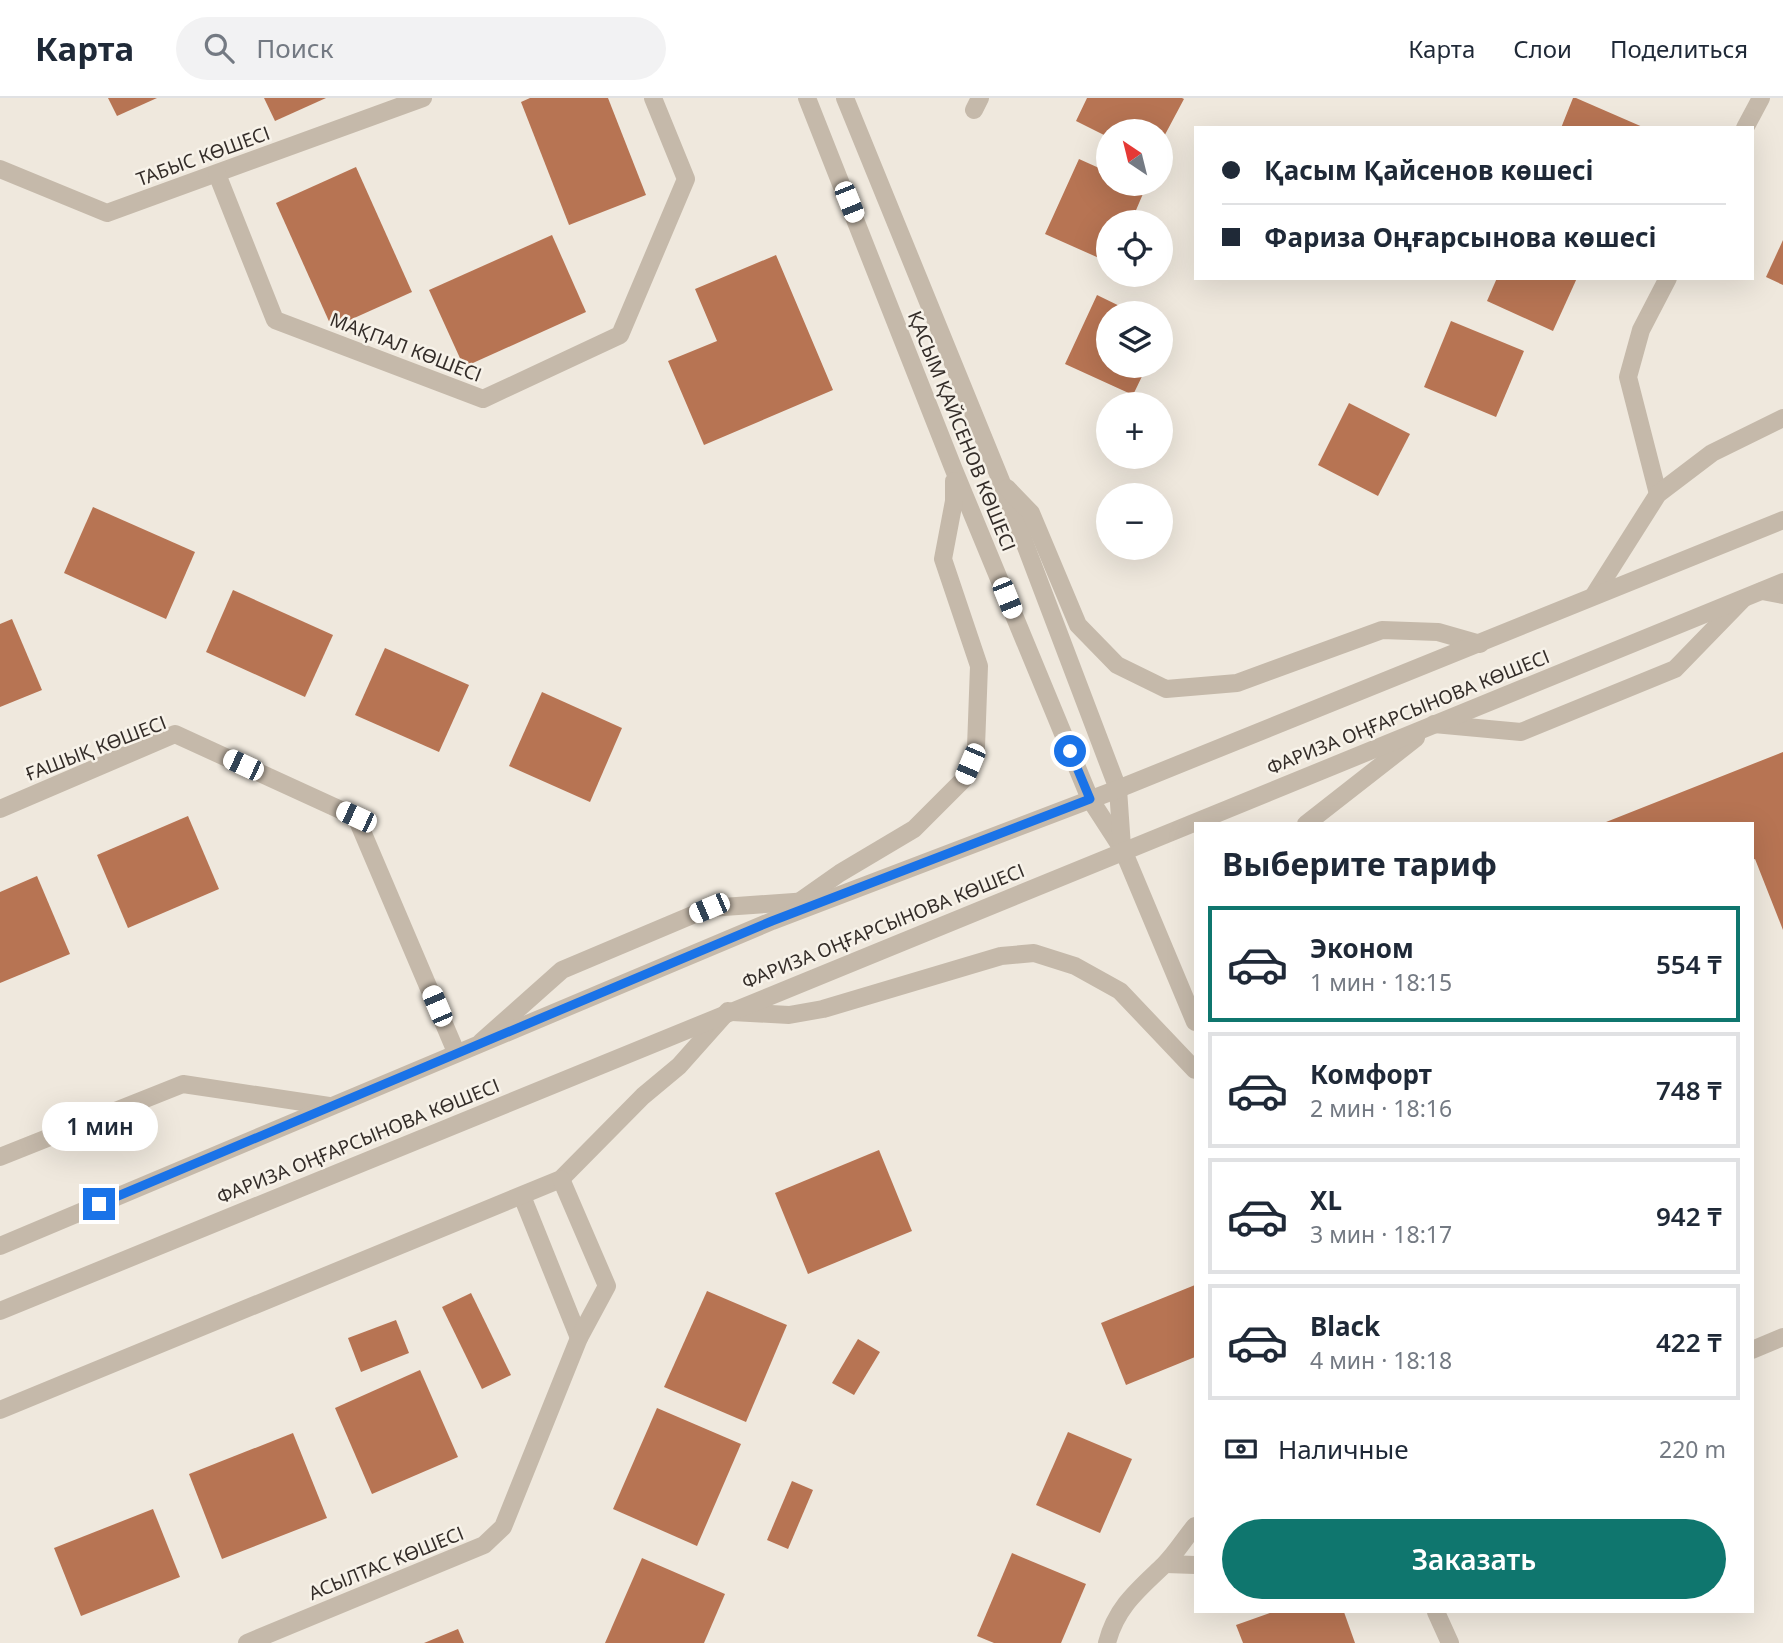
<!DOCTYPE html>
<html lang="ru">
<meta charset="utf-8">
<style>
body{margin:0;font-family:"Noto Sans",sans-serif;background:#f2f2f3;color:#1f2937;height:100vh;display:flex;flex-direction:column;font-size:26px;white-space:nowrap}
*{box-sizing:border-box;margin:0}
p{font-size:23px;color:#747a83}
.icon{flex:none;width:38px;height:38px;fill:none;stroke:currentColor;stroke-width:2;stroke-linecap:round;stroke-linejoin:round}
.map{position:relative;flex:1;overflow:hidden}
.side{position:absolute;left:1194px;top:724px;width:560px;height:791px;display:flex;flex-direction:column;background:#fff;border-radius:0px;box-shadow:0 7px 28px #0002}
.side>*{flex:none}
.hud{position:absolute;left:1194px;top:28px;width:560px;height:154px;border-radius:0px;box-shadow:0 7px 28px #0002;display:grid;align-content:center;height:154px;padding:0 28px;background:#fff}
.needle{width:46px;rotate:325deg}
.buttons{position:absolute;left:1096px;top:21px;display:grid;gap:14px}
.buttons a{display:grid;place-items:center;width:77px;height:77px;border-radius:50%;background:#fff;box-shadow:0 7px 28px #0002;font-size:35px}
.end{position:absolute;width:32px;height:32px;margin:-16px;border:9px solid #1a73e8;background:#fff;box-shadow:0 0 0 4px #fff}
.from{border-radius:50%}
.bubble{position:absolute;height:49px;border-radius:24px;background:#fff;box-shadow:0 7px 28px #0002;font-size:23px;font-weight:600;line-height:49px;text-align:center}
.car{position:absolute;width:21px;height:42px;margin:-21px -10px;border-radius:9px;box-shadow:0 0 5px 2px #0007;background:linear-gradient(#fff 24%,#345 0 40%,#fff 0 76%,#345 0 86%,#fff 0)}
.hud b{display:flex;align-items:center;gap:24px;height:66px;font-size:26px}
.hud b+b{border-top:2px solid #e0e1e3}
.hud i{width:18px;height:18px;background:#1f2937}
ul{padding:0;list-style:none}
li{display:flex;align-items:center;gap:21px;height:116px;margin:0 14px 10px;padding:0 14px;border:4px solid #e0e1e3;border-radius:0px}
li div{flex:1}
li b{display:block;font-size:26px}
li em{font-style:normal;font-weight:600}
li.on{border-color:#0f766e}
li>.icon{width:63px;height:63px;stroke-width:1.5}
h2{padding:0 28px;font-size:32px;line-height:84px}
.pay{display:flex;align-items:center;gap:18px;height:77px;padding:0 28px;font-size:26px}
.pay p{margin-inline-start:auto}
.cta{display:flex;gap:14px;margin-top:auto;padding:14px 28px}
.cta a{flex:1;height:80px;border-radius:42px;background:#0f766e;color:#fff;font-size:28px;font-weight:600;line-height:80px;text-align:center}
header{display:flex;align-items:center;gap:42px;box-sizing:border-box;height:98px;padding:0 35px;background:#fff;border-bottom:2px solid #e0e1e3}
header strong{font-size:33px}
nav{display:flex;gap:38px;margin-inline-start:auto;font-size:24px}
.search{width:490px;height:63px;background:#f2f2f3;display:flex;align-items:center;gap:18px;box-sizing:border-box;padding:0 24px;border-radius:38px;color:#747a83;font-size:26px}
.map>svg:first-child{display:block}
</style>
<header>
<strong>Карта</strong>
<div class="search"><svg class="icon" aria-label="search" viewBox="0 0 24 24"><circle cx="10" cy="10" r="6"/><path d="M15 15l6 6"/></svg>Поиск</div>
<nav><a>Карта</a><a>Слои</a><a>Поделиться</a></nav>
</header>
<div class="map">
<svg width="1783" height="1545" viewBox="0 0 1783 1545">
<rect width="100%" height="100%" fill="#efe8dd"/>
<g fill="#b77453">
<path d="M108,0H157L117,18Z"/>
<path d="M264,0H326L275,23Z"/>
<path d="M530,0H608L646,97L569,127L521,4Z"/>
<path d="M1087,0H1182L1184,1L1160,46V33H1108V39L1076,23Z"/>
<path d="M1573,0H1576L1645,30H1561Z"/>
<path d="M1079,61L1108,74V86H1134L1145,91L1131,124H1108V164L1045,136Z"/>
<path d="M356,69L412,194L332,230L276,105Z"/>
<path d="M552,137L586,214L464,269L429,192Z"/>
<path d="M1783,142V187L1766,179Z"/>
<path d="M776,157L833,292L704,347L668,263L717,243L695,191Z"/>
<path d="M1497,180H1577L1553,233L1487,203Z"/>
<path d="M1097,197L1134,215H1108V268H1147L1133,297L1065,266Z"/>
<path d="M1451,223L1524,253L1496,319L1424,289Z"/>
<path d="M1349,305L1410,336L1378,398L1318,367Z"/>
<path d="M93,409L195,454L166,521L64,475Z"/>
<path d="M233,492L333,537L305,599L206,554Z"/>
<path d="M12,521L42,592L0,609V526Z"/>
<path d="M385,550L469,587L439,654L355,617Z"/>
<path d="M542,594L622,630L590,704L509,668Z"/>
<path d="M1783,654V832L1755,761L1752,762V726H1601Z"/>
<path d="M188,718L219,791L128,830L97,757Z"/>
<path d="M37,778L70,856L0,885V794Z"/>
<path d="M879,1052L912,1133L808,1176L775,1095Z"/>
<path d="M1195,1187V1259L1126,1287L1101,1225Z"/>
<path d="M707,1193L787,1227L746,1324L664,1289Z"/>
<path d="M471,1195L511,1277L482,1291L442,1209Z"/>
<path d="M396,1222L409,1255L361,1274L348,1240Z"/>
<path d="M858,1241L880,1254L854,1297L832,1285Z"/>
<path d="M420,1272L458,1359L372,1396L335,1310Z"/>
<path d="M657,1310L741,1346L697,1448L613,1411Z"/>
<path d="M1068,1334L1132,1361L1100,1435L1036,1407Z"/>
<path d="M293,1335L327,1420L222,1461L189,1376Z"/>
<path d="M792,1383L813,1392L788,1451L767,1442Z"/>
<path d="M153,1411L180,1479L81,1518L54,1450Z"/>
<path d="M1012,1455L1086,1486L1061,1545H994L977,1538Z"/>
<path d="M642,1460L725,1496L704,1545H605Z"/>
<path d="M1273,1514H1344L1355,1545H1243L1236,1527Z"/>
<path d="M458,1531L464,1545H424Z"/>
</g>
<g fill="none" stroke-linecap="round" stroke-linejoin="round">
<g stroke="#c5b9aa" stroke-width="18">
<path d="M1434,626L1521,634L1675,571L1743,501"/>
<path d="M481,944L562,872L709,810L808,803"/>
<path d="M1752,1252L1783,1239"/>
</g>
<g stroke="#c5b9aa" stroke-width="18">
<path d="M974,12L980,0"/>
<path d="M1745,30L1761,0"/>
<path d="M0,71L107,115L423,0"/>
<path d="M217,76L275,222L483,301L620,237L686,81L653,0"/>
<path d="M1658,396L1628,279L1641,232L1668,180"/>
<path d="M1762,493L1783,497"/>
<path d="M1594,497L1658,396L1712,355L1783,320"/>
<path d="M0,711L175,636L356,719L456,954"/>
<path d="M0,1059L183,986L329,1008"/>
<path d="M522,1098L579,1240"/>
<path d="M0,1312L561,1081L643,998L679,968L728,913"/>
<path d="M1166,1466L1195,1467"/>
<path d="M247,1545L484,1447L503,1429L579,1240L607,1188L561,1081"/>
<path d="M1107,1545C1116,1509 1139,1491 1164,1467C1176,1455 1185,1440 1195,1428"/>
</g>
<g stroke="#c5b9aa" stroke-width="18">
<path d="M807,0L954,372L1090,701L1123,752L1195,924"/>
<path d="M845,0L1001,383L1118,691L1122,749"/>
<path d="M1007,390L1031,415L1078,527L1117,567L1166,591L1237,585L1382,532L1438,534L1480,546"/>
<path d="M1306,726L1416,640"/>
<path d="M793,808L840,775L914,731L963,682L976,649L979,568L943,461L954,403V383"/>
<path d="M732,914L789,917L823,911L1001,858L1034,855L1075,868L1120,893L1195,972"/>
<path d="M0,1148L772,823L1118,691L1783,422"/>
<path d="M0,1213L1783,484"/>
<path d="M1436,1514L1450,1545"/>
</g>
</g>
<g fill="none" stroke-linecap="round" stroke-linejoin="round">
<path stroke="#1a73e8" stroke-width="9" d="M99,1106L772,823L1090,701L1070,653"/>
</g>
<g text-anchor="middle" stroke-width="5" stroke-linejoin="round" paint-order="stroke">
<g font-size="19" fill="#342d29" stroke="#f7f2e9">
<text transform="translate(203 58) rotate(-20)" y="7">ТАБЫС КӨШЕСІ</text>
<text transform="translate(406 249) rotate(21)" y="7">МАҚПАЛ КӨШЕСІ</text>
<text transform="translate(962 333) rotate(68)" y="7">ҚАСЫМ ҚАЙСЕНОВ КӨШЕСІ</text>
<text transform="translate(1408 614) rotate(-22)" y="7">ФАРИЗА ОҢҒАРСЫНОВА КӨШЕСІ</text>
<text transform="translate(96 650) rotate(-21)" y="7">ҒАШЫҚ КӨШЕСІ</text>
<text transform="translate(883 828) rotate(-22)" y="7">ФАРИЗА ОҢҒАРСЫНОВА КӨШЕСІ</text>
<text transform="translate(358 1043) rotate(-22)" y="7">ФАРИЗА ОҢҒАРСЫНОВА КӨШЕСІ</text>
<text transform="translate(386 1465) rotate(-22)" y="7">АСЫЛТАС КӨШЕСІ</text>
</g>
</g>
</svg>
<div class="buttons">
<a><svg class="needle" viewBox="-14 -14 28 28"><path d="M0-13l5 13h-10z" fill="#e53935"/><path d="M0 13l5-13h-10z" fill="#747a83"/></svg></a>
<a><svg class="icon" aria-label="locate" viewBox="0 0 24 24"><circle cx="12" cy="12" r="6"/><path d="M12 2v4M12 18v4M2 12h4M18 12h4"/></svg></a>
<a><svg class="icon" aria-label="layers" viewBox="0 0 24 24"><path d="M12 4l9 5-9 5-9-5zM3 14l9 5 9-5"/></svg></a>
<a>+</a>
<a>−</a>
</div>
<i class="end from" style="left:1070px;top:653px"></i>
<i class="end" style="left:99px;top:1106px"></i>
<div class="bubble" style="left:42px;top:1004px;width:116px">1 мин</div>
<i class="car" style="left:849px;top:104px;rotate:158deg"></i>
<i class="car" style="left:1007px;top:500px;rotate:158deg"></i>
<i class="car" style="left:970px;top:666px;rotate:203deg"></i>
<i class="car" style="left:243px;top:667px;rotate:295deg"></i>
<i class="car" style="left:356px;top:719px;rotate:295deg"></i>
<i class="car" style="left:709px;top:810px;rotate:247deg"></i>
<i class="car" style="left:437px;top:908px;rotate:337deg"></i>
<div class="hud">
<b><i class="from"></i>Қасым Қайсенов көшесі</b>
<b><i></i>Фариза Оңғарсынова көшесі</b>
</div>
<section class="side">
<h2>Выберите тариф</h2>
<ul>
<li class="on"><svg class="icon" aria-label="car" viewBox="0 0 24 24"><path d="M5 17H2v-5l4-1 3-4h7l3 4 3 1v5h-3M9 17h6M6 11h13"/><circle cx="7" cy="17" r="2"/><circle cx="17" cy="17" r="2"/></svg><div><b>Эконом</b><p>1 мин · 18:15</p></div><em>554 ₸</em></li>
<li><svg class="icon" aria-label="car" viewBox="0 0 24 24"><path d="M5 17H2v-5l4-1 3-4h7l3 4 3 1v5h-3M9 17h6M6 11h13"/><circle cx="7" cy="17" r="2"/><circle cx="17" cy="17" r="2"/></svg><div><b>Комфорт</b><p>2 мин · 18:16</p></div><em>748 ₸</em></li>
<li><svg class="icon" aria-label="car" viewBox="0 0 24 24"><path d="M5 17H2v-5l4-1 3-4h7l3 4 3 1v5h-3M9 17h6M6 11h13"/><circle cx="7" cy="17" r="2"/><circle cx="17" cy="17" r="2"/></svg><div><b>XL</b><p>3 мин · 18:17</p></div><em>942 ₸</em></li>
<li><svg class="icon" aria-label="car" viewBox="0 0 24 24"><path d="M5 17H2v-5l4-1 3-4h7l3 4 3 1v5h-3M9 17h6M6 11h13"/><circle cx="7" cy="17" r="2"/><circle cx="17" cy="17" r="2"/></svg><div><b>Black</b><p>4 мин · 18:18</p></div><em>422 ₸</em></li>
</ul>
<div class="pay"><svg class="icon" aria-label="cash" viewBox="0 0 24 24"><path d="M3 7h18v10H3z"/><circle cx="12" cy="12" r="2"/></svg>Наличные<p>220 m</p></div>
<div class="cta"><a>Заказать</a></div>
</section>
</div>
